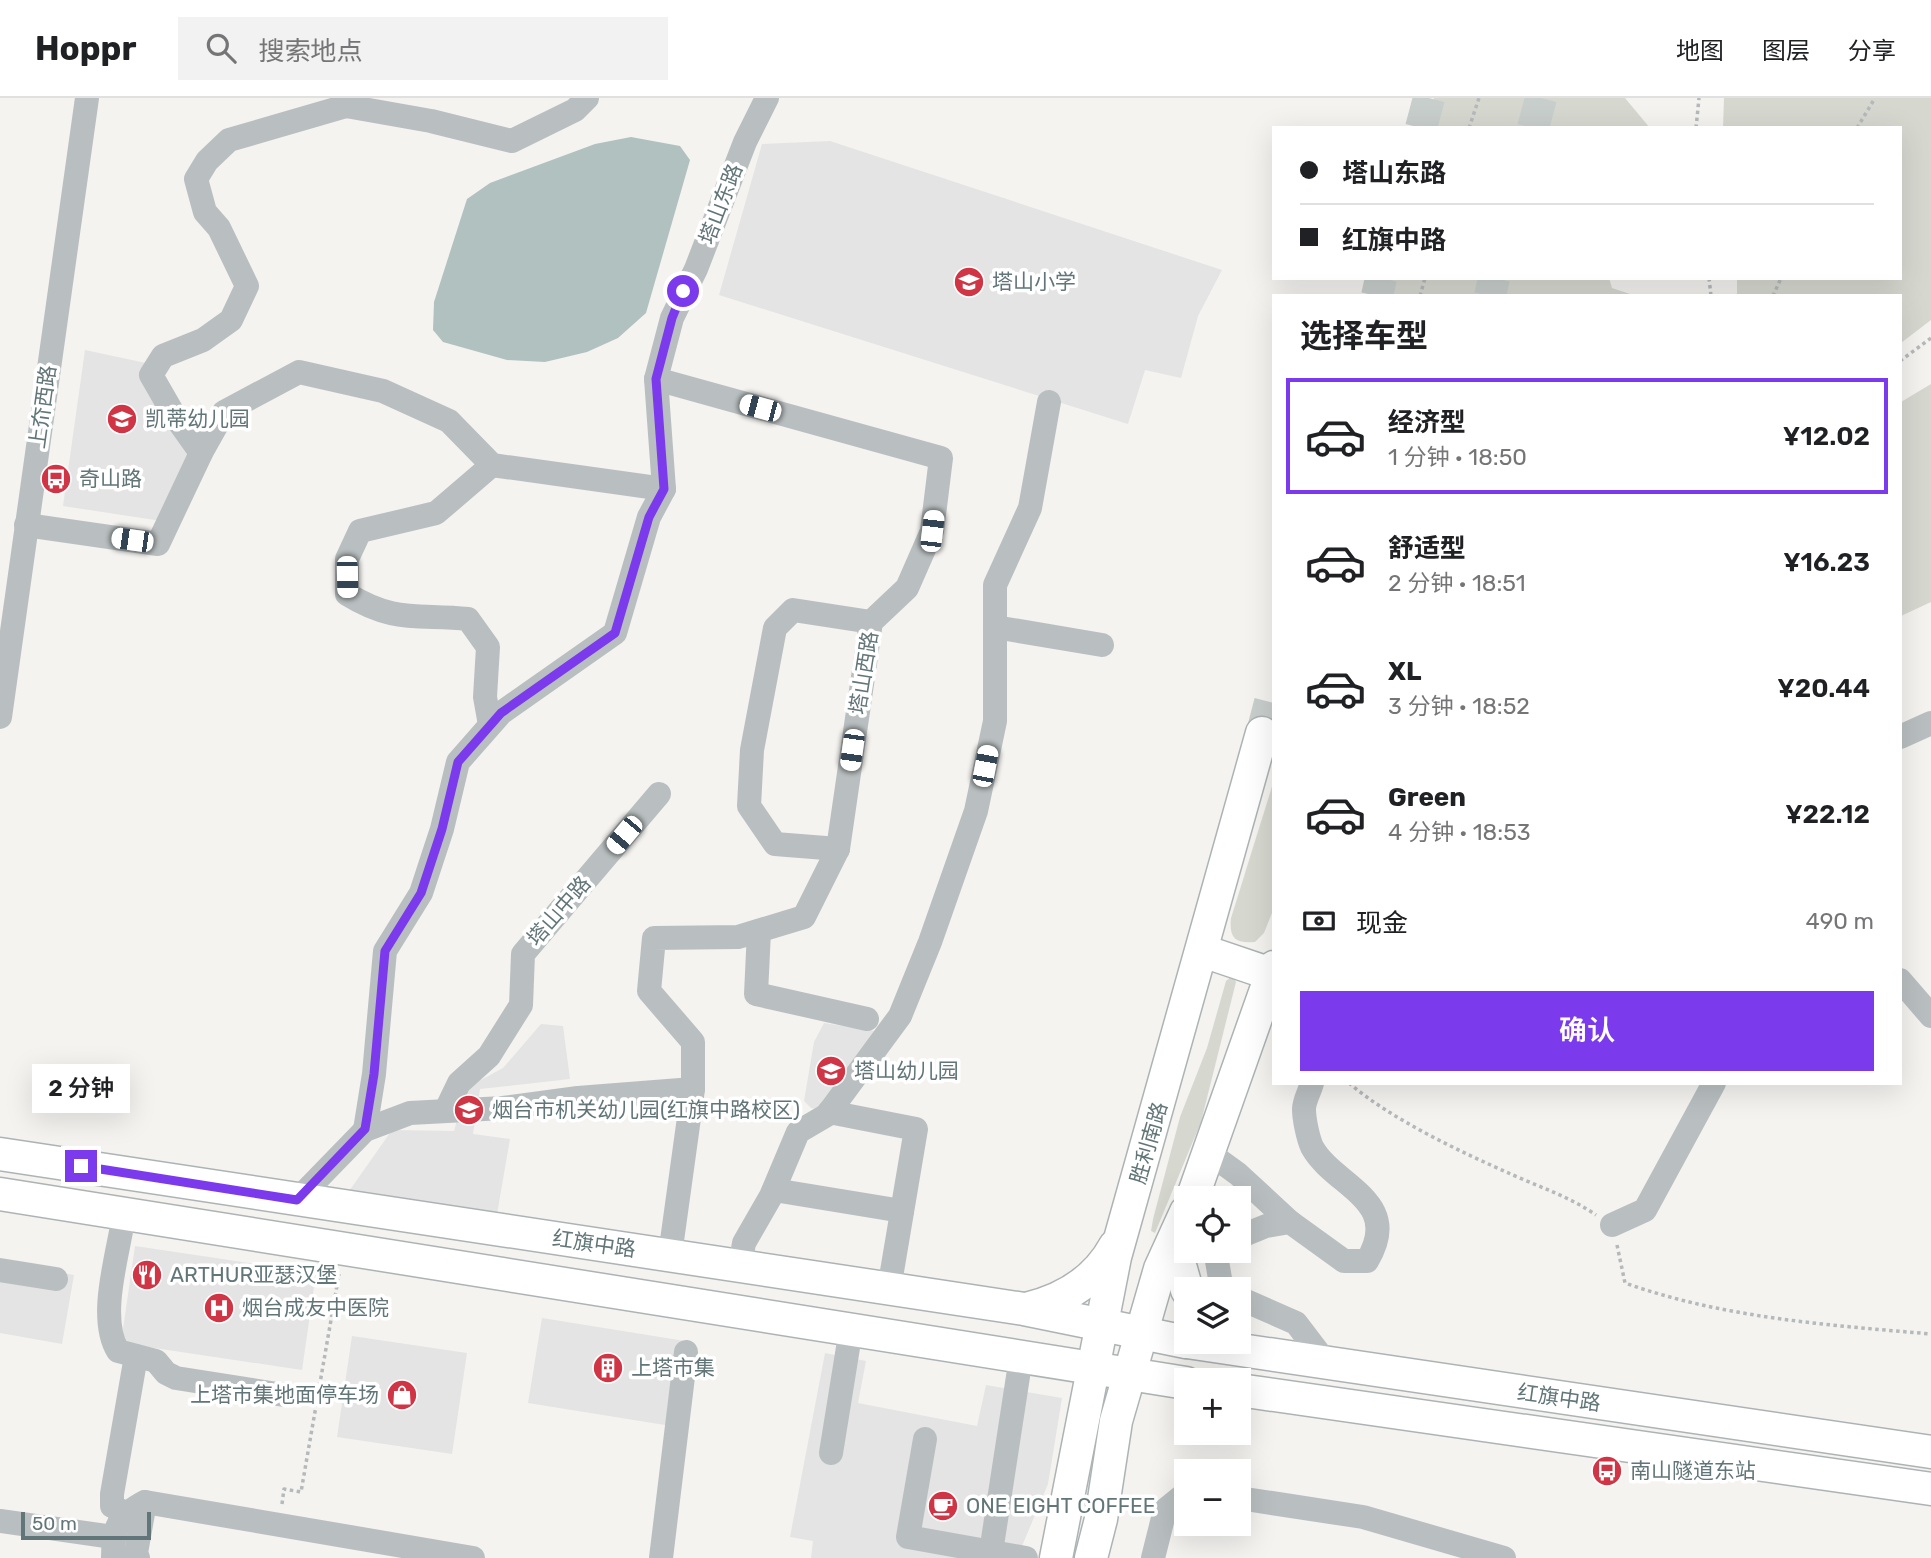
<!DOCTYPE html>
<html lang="zh">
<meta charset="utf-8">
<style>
body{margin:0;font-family:Rubik,"Noto Sans SC",sans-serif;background:#f2f2f2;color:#202124;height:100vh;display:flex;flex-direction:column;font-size:26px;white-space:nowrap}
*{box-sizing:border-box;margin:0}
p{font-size:23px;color:#757577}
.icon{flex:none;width:38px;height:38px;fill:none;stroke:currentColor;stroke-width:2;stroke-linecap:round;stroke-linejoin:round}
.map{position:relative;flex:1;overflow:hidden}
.sheet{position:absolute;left:1272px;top:196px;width:630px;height:791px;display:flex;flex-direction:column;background:#fff;border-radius:0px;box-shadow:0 7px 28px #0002}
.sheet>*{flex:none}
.hud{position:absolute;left:1272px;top:28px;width:630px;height:154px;border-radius:0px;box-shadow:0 7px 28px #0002;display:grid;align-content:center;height:154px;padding:0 28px;background:#fff}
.controls{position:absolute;left:1174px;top:1088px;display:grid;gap:14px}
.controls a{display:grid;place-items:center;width:77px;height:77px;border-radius:0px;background:#fff;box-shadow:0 7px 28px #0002;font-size:35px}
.scale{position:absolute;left:21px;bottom:18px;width:130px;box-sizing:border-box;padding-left:7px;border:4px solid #627679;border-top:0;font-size:19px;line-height:24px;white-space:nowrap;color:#627679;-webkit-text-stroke:5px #fff;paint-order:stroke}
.end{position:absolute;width:32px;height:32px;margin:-16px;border:9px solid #7c3aed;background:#fff;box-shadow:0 0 0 4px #fff}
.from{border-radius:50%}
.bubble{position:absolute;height:49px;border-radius:0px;background:#fff;box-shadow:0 7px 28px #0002;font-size:23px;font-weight:600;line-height:49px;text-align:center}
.car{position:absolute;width:21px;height:42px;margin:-21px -10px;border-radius:9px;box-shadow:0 0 5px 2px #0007;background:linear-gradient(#fff 24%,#345 0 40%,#fff 0 76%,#345 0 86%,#fff 0)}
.hud b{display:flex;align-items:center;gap:24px;height:66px;font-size:26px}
.hud b+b{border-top:2px solid #e0e0e0}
.hud i{width:18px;height:18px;background:#202124}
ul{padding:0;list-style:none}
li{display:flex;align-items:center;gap:21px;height:116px;margin:0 14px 10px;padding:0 14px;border:4px solid transparent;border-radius:0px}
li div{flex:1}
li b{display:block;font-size:26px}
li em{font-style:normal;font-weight:600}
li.current{border-color:#7c3aed}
li>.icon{width:63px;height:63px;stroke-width:1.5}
h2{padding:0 28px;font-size:32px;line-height:84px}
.pay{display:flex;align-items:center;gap:18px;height:77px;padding:0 28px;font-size:26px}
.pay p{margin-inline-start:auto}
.button{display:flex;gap:14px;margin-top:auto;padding:14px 28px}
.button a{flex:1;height:80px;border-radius:0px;background:#7c3aed;color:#fff;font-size:28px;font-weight:600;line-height:80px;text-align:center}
header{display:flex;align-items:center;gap:42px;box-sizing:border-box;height:98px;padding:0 35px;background:#fff;border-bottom:2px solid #e0e0e0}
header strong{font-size:33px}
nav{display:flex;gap:38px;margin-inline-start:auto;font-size:24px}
.search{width:490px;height:63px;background:#f2f2f2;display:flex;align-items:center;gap:18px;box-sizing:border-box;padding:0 24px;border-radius:0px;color:#757577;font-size:26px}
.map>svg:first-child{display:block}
</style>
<header>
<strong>Hoppr</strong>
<div class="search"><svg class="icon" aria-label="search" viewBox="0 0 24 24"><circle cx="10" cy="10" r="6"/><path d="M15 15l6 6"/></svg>搜索地点</div>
<nav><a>地图</a><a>图层</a><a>分享</a></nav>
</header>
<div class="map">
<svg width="1931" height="1460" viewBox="0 0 1931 1460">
<rect width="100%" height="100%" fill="#f4f3f0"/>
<g fill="#e4e4e4">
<path d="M830,43L1222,172L1198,218L1181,280L1145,272L1128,326L719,197L762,46Z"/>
<path d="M85,252L146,265L190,348L168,424L63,408Z"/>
<path d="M824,925L881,934L826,1012L811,1010L804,1003L814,944Z"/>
<path d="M541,926L563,928L570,981L480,991L473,1036L510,1041L497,1116L347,1096L392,1032L454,1033L466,990L503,970Z"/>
<path d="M135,1148L316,1175L302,1272L121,1245Z"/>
<path d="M0,1164L74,1177L62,1246L0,1235Z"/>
<path d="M542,1220L685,1243L671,1328L528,1305Z"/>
<path d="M352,1238L467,1255L452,1356L337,1339Z"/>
<path d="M825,1255L866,1263L858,1305L977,1328L986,1287L1062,1300L1048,1386L1017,1460H811L813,1443L790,1439Z"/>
</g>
<g fill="#d6d8d0">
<path d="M1434,0H1625L1650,30H1427Z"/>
<path d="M1724,0H1931V222L1901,245L1900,198H1737V180H1900V30H1723Z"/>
<path d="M1389,180H1609L1612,190L1636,198H1384Z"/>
<path d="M1931,286V504L1901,518V304Z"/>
<path d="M1274,682V810L1264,835L1255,844C1235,846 1229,840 1231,820Z"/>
<path d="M1232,878L1236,884L1201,1024L1155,1135L1151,1133L1153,1121L1180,1019L1207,950L1226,883Z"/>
</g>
<path fill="#b1c1c0" d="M631,39L680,48L690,62L646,215L618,240L587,254L545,264L507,262L443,244L433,232L434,204L467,101L490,85L595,46Z"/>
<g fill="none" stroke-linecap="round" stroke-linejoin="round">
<g stroke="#c8cecc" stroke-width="32" stroke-dasharray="32 16" stroke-linecap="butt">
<path d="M1421,30L1429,0"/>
<path d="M1533,30L1541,0"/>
<path d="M1377,198L1381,180"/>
<path d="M1490,198L1494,180"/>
<path d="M1262,635L1274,589"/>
</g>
<g stroke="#adb3b4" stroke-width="35">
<g id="major">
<path d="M1203,853L1271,876"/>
<path d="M0,1056L1024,1211L1186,1244"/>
<path d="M0,1096L1186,1285"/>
<path d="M1192,1101L1274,869"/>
<path d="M1181,1135L1179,1164L1187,1192"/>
<path d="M1026,1211C1064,1202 1096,1183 1115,1148"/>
<path d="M1187,1244L1931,1354"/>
<path d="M1239,1292L1931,1391"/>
<path d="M1056,1460L1115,1159L1262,635"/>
<path d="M1091,1460L1101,1421L1116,1323L1160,1171L1186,1114"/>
</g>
</g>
<g stroke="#b5b9ba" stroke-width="3.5" stroke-dasharray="3.5 3.5" stroke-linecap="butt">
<path d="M1469,30L1479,0"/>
<path d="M1696,30L1699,0"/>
<path d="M1857,30L1875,0"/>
<path d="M1709,180L1711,198"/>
<path d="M1420,198L1425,180"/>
<path d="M1773,198L1781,180"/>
<path d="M1900,263L1931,240"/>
<path d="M1349,985C1392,1022 1461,1054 1513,1077C1542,1090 1570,1099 1596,1117"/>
<path d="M1617,1147L1625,1185C1724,1220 1827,1227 1931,1236"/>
<path d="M282,1406L284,1391L301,1394L339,1176"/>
</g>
<g stroke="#b9bfc0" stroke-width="24">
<path d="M656,281L941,360L932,433L907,490L871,524L838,751L804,819L738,839L654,840L649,893L693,944V991L670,1157"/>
<path d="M201,355L224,314L299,274L383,293L449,323L492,367L664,391"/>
<path d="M26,427L158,446L201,355L174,317L151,277L163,258L203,242L231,222L247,188L219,130L205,114L196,81L207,63L229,42L346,8L431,23L512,43L575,12L587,0"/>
<path d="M995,529L1102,547"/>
<path d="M0,619L87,0"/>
<path d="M490,627L485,599L488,549L468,521C416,516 394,525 347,496V461L360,433L436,415L492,367"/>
<path d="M1900,639L1931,625"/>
<path d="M838,751L775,746L749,708L752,652L775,530L793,512L871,524"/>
<path d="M759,833L756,896L867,921"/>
<path d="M1900,882L1931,918"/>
<path d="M446,1012L459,985L489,958L521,907L523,856L659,696"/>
<path d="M829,1014L916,1031L889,1191"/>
<path d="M365,1032L374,976L385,853L421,795L442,731L458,664L501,615L615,535L649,419L664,391L656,281L672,220L696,171L745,44L767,0"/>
<path d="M1209,1055L1238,1076L1290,1124"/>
<path d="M774,1092L902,1113"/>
<path d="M297,1102L365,1032L410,1015L503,1010L578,1000L693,991"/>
<path d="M124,1116C119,1154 97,1219 118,1253L156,1263L166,1275L176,1280L284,1297"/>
<path d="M1612,1127L1645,1112L1714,985"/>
<path d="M1239,1139L1266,1128L1290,1124L1344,1163H1367C1404,1102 1334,1089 1312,1049C1308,1040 1304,1021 1304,1011C1304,1003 1310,993 1312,985"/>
<path d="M1221,1153L1217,1163L1222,1192"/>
<path d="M740,1168L744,1145L771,1098L798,1034L827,1017L900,918L930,844L976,713L995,623V487L1030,410L1049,304"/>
<path d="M0,1172L56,1181"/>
<path d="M1239,1200L1296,1225L1328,1267"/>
<path d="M925,1341L908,1439L1026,1460"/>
<path d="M831,1355L851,1231"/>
<path d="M1239,1400L1363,1419L1504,1460"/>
<path d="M125,1415L112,1408V1396L136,1258"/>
<path d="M0,1423L113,1439"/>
<path d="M991,1454L1021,1259"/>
<path d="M113,1460C113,1429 118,1418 145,1404L473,1460"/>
<path d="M138,1460L136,1455L145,1404"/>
<path d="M661,1460L686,1254"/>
<path d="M1153,1460L1165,1412L1186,1395"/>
</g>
<use href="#major" stroke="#fff" stroke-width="32"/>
</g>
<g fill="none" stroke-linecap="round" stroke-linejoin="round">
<path stroke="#7c3aed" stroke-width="9" d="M81,1068L297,1102L365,1031L374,976L385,853L421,795L442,731L458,664L501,615L615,535L649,419L664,391L656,281L672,220L683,193"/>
</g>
<defs>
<g id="school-disc" transform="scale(1.575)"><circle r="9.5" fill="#cf3544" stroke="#fff"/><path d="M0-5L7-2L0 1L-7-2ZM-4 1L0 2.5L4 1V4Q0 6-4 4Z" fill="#fff"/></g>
<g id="bus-disc" transform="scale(1.575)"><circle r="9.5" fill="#cf3544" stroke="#fff"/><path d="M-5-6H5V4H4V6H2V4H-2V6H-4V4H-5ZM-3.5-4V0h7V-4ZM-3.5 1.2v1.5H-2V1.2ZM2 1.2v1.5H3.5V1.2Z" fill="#fff"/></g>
<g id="restaurant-disc" transform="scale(1.575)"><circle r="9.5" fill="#cf3544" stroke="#fff"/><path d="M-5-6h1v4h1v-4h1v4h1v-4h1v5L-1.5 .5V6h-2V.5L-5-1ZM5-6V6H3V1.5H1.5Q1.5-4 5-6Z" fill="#fff"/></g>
<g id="hospital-disc" transform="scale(1.575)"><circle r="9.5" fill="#cf3544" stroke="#fff"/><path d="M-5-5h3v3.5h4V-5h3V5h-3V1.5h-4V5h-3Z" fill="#fff"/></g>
<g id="building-disc" transform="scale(1.575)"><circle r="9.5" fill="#cf3544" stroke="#fff"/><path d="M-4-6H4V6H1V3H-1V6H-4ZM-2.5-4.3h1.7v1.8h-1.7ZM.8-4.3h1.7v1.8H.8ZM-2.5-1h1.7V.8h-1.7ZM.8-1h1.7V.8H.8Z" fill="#fff"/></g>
<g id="shop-disc" transform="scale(1.575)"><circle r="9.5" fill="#cf3544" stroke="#fff"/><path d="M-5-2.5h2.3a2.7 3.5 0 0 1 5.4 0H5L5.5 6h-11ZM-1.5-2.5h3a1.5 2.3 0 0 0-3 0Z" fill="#fff"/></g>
<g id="cafe-disc" transform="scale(1.575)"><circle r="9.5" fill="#cf3544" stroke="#fff"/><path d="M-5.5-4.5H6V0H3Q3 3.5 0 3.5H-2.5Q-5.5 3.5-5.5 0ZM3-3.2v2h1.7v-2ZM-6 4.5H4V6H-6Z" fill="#fff"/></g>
</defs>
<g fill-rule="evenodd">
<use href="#school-disc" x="969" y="184"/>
<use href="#school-disc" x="122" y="321"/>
<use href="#bus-disc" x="56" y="381"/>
<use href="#school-disc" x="831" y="973"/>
<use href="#school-disc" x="469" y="1012"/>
<use href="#restaurant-disc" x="147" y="1177"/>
<use href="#hospital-disc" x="219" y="1210"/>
<use href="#building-disc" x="608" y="1270"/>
<use href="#shop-disc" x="402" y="1297"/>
<use href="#bus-disc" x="1607" y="1373"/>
<use href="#cafe-disc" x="943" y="1408"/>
</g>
<g text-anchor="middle" stroke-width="7" stroke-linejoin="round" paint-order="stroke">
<g font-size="21" fill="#627679" stroke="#fff">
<text transform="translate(721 106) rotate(-69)" y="7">塔山东路</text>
<text transform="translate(43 309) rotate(-82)" y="7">上夼西路</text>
<text transform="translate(864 575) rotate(-81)" y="7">塔山西路</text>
<text transform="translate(559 813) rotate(-49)" y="7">塔山中路</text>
<text transform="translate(1149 1045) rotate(-74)" y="7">胜利南路</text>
<text transform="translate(594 1146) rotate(8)" y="7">红旗中路</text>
<text transform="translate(1559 1300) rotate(8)" y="7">红旗中路</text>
</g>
<g font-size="21" fill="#627679" stroke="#fff" text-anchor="start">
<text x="992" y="191">塔山小学</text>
<text x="145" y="328">凯蒂幼儿园</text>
<text x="79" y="388">奇山路</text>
<text x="854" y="980">塔山幼儿园</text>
<text x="492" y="1019">烟台市机关幼儿园(红旗中路校区)</text>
<text x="170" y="1184">ARTHUR亚瑟汉堡</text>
<text x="242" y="1217">烟台成友中医院</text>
<text x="631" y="1277">上塔市集</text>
<text x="379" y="1304" text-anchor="end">上塔市集地面停车场</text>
<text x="1630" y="1380">南山隧道东站</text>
<text x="966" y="1415">ONE EIGHT COFFEE</text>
</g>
</g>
</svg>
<div class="controls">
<a><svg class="icon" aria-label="locate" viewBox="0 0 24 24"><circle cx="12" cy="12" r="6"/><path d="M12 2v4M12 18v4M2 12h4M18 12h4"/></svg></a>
<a><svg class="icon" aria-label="layers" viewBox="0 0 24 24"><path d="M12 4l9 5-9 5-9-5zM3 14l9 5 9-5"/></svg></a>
<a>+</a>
<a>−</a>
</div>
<div class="scale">50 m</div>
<i class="end from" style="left:683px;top:193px"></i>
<i class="end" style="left:81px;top:1068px"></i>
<div class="bubble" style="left:32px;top:966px;width:98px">2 分钟</div>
<i class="car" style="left:760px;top:310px;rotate:285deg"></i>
<i class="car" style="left:932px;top:433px;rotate:7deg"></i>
<i class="car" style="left:132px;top:442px;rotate:278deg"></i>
<i class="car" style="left:347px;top:479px;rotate:179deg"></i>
<i class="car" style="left:852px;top:652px;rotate:188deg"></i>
<i class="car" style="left:985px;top:668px;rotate:11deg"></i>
<i class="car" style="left:624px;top:737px;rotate:220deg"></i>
<div class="hud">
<b><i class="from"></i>塔山东路</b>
<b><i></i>红旗中路</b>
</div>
<section class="sheet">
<h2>选择车型</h2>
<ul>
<li class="current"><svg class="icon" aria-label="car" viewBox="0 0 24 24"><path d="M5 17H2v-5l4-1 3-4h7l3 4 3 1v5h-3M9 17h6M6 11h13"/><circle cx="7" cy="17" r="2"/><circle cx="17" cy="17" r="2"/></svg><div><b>经济型</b><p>1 分钟 · 18:50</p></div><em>¥12.02</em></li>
<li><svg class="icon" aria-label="car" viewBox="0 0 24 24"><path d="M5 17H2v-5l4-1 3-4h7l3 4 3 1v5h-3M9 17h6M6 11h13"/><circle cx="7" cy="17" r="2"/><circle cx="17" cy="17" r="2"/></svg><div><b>舒适型</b><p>2 分钟 · 18:51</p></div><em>¥16.23</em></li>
<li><svg class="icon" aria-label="car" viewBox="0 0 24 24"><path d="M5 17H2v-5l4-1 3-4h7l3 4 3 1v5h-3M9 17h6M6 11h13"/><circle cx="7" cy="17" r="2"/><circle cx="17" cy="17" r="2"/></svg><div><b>XL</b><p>3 分钟 · 18:52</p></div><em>¥20.44</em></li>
<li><svg class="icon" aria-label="car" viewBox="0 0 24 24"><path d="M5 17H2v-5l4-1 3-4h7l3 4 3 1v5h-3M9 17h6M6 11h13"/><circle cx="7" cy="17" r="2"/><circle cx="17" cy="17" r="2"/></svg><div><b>Green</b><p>4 分钟 · 18:53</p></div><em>¥22.12</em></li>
</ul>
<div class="pay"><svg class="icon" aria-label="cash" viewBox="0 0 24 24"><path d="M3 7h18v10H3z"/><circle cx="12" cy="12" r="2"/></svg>现金<p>490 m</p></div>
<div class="button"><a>确认</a></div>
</section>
</div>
